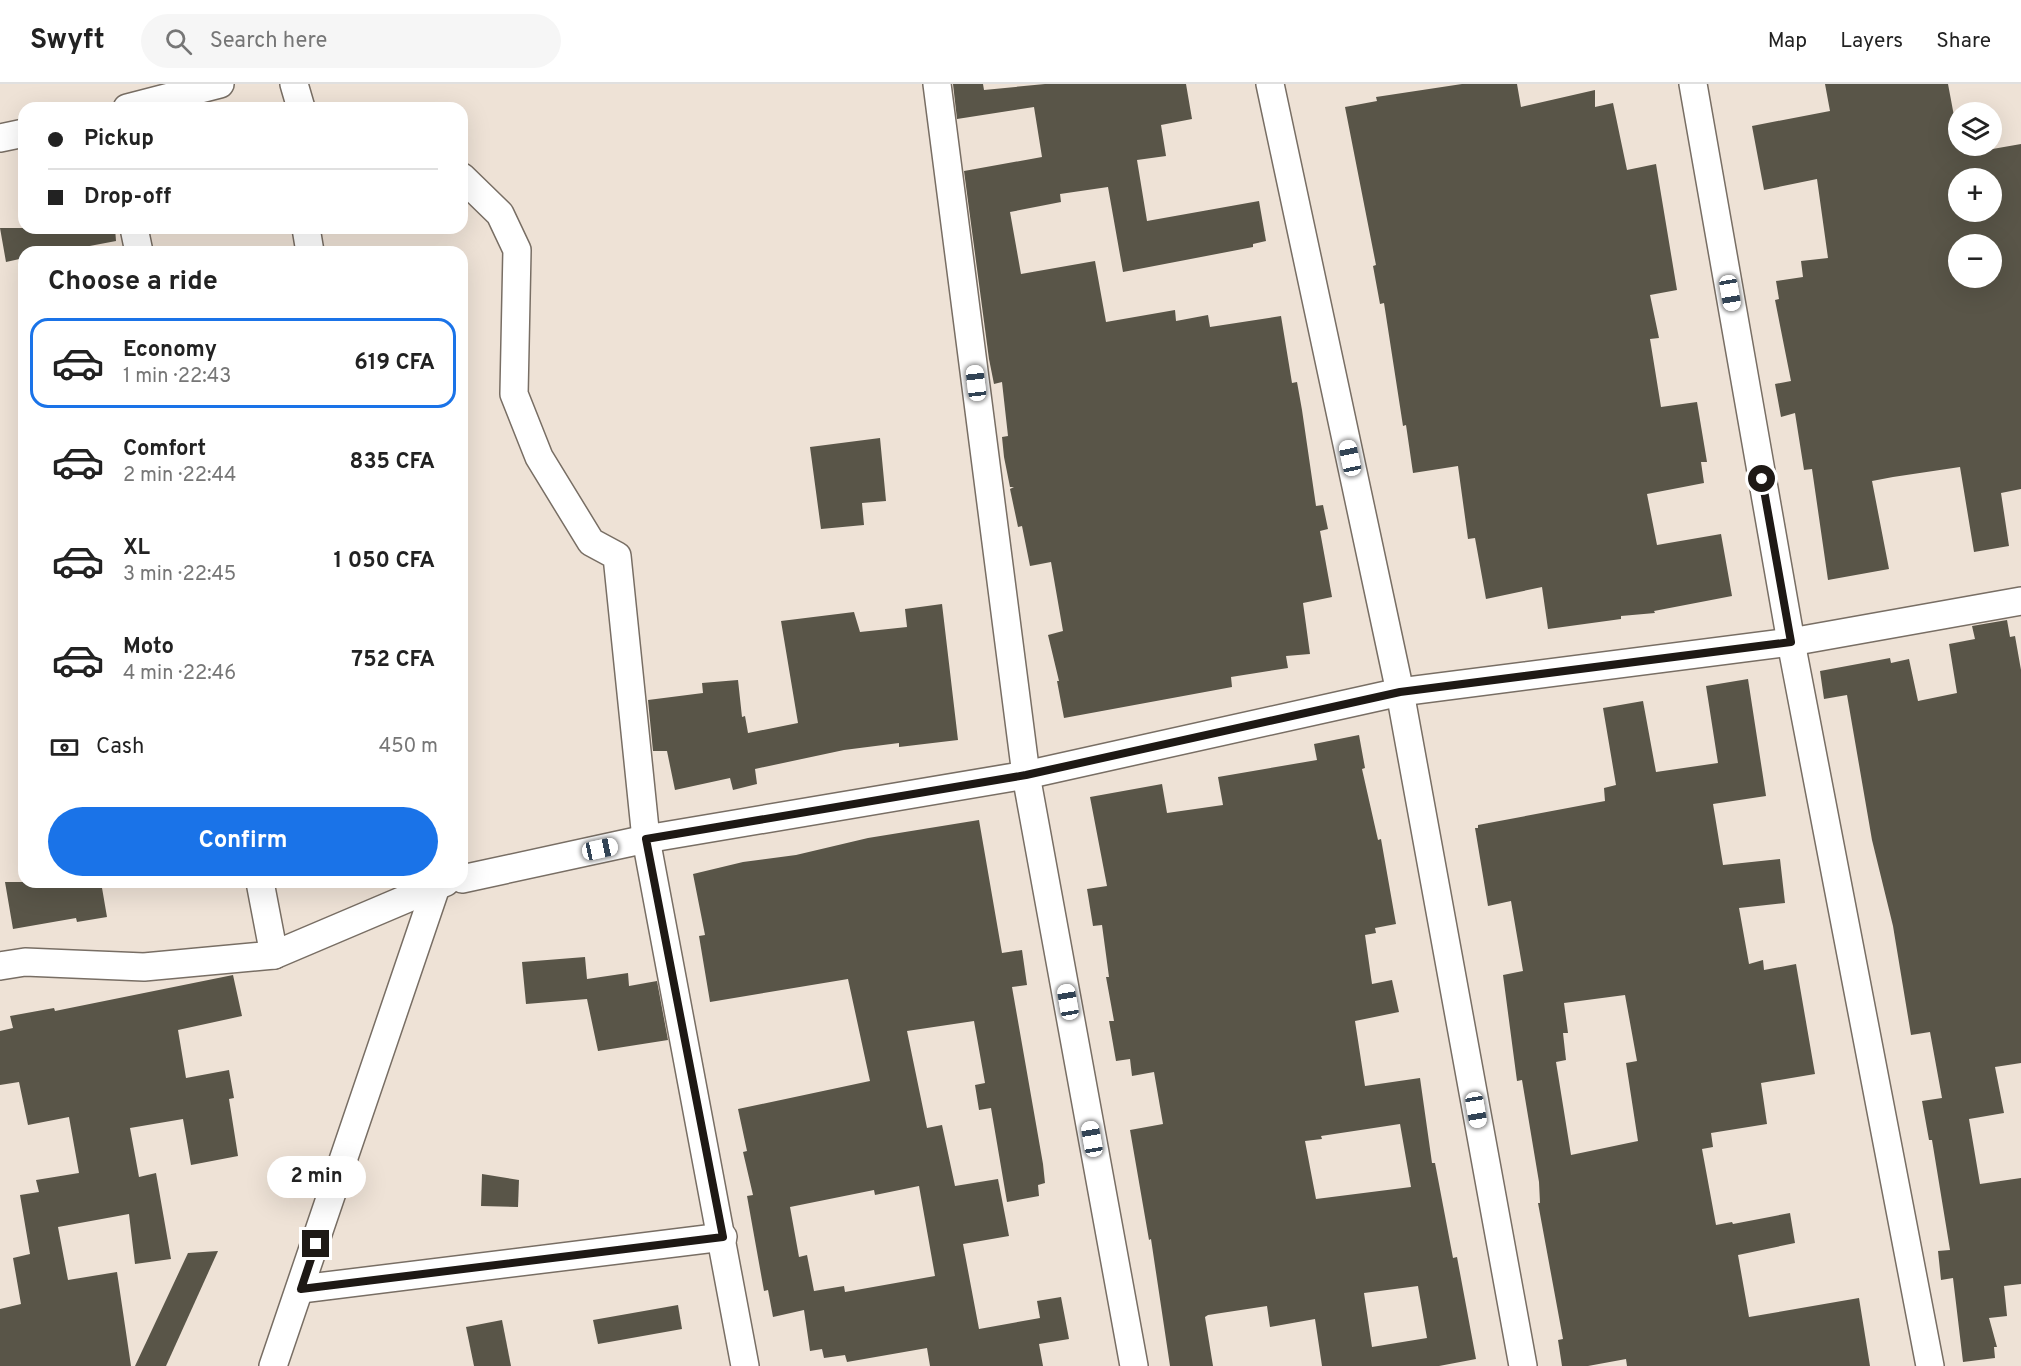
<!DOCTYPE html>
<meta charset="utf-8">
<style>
body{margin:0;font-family:Overpass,sans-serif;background:#f6f6f6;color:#222;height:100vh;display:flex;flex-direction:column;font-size:22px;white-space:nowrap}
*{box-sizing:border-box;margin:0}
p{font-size:20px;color:#767676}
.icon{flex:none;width:33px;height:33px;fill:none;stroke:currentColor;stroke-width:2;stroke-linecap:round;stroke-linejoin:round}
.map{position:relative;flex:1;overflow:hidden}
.panel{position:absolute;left:18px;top:162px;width:450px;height:642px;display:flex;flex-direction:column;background:#fff;border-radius:18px;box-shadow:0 6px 24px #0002}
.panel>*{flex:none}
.hud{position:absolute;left:18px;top:18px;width:450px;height:132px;border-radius:18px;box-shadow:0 6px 24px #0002;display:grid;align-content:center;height:132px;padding:0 30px;background:#fff}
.buttons{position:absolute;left:1948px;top:18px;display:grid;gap:12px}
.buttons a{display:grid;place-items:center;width:54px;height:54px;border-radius:50%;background:#fff;box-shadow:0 6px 24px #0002;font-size:30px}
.end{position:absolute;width:27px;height:27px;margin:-14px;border:8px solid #1e1915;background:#fff;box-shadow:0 0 0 3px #fff}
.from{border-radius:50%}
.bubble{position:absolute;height:42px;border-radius:21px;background:#fff;box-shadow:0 6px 24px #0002;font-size:20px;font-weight:700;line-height:42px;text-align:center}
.car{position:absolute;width:18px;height:36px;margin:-18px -9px;border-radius:8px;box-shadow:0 0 4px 2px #0007;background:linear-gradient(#fff 24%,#345 0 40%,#fff 0 76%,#345 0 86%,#fff 0)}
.hud b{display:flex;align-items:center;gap:21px;height:57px;font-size:22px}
.hud b+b{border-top:2px solid #e0e0e0}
.hud i{width:15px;height:15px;background:#222}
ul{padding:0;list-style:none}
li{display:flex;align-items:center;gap:18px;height:90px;margin:0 12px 9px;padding:0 18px;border:3px solid transparent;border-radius:18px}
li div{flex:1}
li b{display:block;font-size:22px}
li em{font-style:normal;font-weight:700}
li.active{border-color:#1a73e8}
li>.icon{width:54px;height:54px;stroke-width:1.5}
h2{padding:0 30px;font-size:27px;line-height:72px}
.pay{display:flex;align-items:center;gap:15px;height:66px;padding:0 30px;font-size:22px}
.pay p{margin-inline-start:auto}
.action{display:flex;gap:12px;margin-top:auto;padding:12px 30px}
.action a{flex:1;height:69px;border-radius:36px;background:#1a73e8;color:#fff;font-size:24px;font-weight:700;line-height:69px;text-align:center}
header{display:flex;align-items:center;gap:36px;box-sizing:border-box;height:84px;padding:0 30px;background:#fff;border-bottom:2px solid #e0e0e0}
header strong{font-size:28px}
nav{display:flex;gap:33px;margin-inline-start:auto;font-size:21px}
.search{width:420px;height:54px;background:#f6f6f6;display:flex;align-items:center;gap:15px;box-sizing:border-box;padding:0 21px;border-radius:33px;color:#767676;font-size:22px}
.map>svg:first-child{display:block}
</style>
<header>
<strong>Swyft</strong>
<div class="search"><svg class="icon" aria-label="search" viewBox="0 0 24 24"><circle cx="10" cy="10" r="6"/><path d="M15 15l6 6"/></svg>Search here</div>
<nav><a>Map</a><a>Layers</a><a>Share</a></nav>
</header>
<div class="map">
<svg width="2021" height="1282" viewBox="0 0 2021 1282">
<rect width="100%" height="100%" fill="#eee2d6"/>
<g fill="#595548" fill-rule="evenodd">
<path d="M953,0H983L984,6L1045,0H1186L1192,35L1161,41L1166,72L1137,76L1147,137L1259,117L1266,157L1253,160V163L1123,188L1108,103L1060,110L1061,118L1010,128L1021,190L1095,177L1106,238L1175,226L1176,237L1208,231L1210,243L1281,232L1292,299L1297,298L1302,326L1316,422L1323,421L1328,445L1320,447L1332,513L1303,519L1310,570L1286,572L1288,584L1231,593L1232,603L1064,634L1057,597H1059L1048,551L1063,547L1051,478L1030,482L1022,442L1018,443L1010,405L1014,403H1010L1004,373L1002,353L1008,352L1002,298L994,300L989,275L964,87L1042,73L1034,23L957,35Z"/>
<path d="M1462,0H1517L1521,23L1595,6V23L1613,19L1627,86L1656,80L1677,206L1650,211L1659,254L1650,255L1661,323L1697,318L1707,378H1701L1704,399L1647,410L1657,461L1721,450L1732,512L1654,527L1655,529L1621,532V535L1548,545L1542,503L1486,515L1475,454L1468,455L1458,382L1413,389L1406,341L1403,342L1384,219L1380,220L1373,182L1376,181L1345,23L1377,17L1376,13Z"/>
<path d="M1825,0H1948L1954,32H1957L1959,62H1963L1964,70L2021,60V405L2001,409L2009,462L1974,468L1960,383L1893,393L1872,397L1889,485L1828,496L1812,385L1804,386L1795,329L1781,333L1775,300L1791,297L1775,216L1779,215L1776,197L1803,193L1801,177L1828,174L1817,95L1764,106L1752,42L1830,27ZM1959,94H1992V128H1959ZM1959,160H1992V194H1959Z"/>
<path d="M0,144H115L116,157L58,168H24V174L6,178Z"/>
<path d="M880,354L886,417L862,419L864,441L821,445L810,363Z"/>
<path d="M942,520L958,656L899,663V659L844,666L755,685L757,700L733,706L730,694L675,706L667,667H653L648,616L703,609L702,599L738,596L742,633L745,632L748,649L798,639L781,537L854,528L860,548L907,543L905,525Z"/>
<path d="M2007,536L2010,553L2015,552L2021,586V979L1995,983L2004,1029L1969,1035L1980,1100L2021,1094V1200L2004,1202L2007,1232L1989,1234L1997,1263H1994L1995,1274L1963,1278L1953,1194L1941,1196L1938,1167L1950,1166L1932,1056H1929L1922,1017L1942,1014L1930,948L1911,951L1893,842L1872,756L1847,611L1824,615L1820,587L1890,574L1891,579L1909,575L1918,617L1957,609L1949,560L1975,555L1972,542Z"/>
<path d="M1748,595L1766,712L1713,720L1723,781L1780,775L1785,819L1739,824L1749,880L1763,876L1764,886L1796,880L1815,990L1761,999L1767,1040L1711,1049L1713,1063L1702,1065L1716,1141L1732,1138L1733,1140L1790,1129L1795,1159L1738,1171L1749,1233L1859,1214L1870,1282H1627L1626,1275L1588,1282H1562L1558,1256L1563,1255L1538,1119H1540L1539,1098L1522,996L1517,997L1503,891L1523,887L1511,817L1488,822L1475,744H1478V741L1605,717L1604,704L1616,701L1603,624L1643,617L1656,688L1718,679L1706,602ZM1625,911L1637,977L1626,979L1638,1057L1571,1071L1556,978L1566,976L1563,949H1568L1564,919Z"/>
<path d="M1359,651L1365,684L1362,685L1378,756L1381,755L1396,840L1375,844L1376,849L1365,851L1372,900L1392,896L1399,928L1355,937L1365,1002L1420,994L1432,1079H1435L1453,1174L1457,1173L1476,1275L1439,1282H1322L1315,1235L1270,1243L1267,1222L1208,1231L1205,1233L1213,1282H1170L1151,1155L1149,1156L1130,1046L1163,1040L1154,988L1132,992L1130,975L1116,977L1109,937H1114L1106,893H1109L1102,841L1093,842L1087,805L1107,802L1090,713L1162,700L1167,729L1223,721L1218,693L1317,676L1314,660ZM1400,1040L1411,1103L1316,1115L1305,1057L1322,1055L1321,1052ZM1418,1202L1427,1254L1372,1263L1364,1209Z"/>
<path d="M979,736L1002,869L1022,866L1027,901L1012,903L1043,1080L1045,1099L1038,1101L1039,1112L1007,1118L991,1024L979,1026L975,1001L985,999L974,937L907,947L927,1044L942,1041L955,1102L998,1095L1009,1152L963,1160L979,1245L1040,1234L1037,1217L1061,1213L1069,1255L1039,1260L1043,1282H930L927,1264L847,1278L845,1271L824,1274L822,1265L810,1267L804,1226L773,1233L768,1206L764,1207L747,1112L753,1111L743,1068L747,1067L738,1025L870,997L848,895L710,918L699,852L705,851L693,790L743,778L796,771L868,754ZM919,1102L935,1192L845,1208L844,1202L814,1207L807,1171L799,1173L790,1123L874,1106L875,1111Z"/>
<path d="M5,798H101L107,833L77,838L76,834L13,845Z"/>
<path d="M585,873L587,895L628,889L629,902L657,897L668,956L598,967L587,915L526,920L522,878Z"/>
<path d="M233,891L242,932L178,946L186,994L229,986L234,1014L229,1015L238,1072L191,1081L183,1035L130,1044L139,1093L156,1089L171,1175L135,1180L129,1130L58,1143L68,1196L117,1188L131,1282H0V1225L21,1220L13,1174L30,1170L20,1111L39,1108L36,1096L79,1089L69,1033L28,1041L19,998L0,1001V947L13,944L10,932L54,924L55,927Z"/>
<path d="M482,1090L519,1096L518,1123L481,1122Z"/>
<path d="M218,1167L166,1282H135L188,1169Z"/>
<path d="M678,1221L682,1245L598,1260L593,1236Z"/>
<path d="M502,1236L511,1282H474L466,1243Z"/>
</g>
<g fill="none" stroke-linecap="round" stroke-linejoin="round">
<g stroke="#786e64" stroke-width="30">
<g id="street">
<path d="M294,0L301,24"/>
<path d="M937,0L1026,691L1134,1282"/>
<path d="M1270,0L1400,608L1523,1282"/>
<path d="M1693,0L1791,558L1930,1282"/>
<path d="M127,24L220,0"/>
<path d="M0,54L24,49"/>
<path d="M462,93L500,130L517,166L514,310L539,373L591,458L617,472L646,755L745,1282"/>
<path d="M134,144L139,168"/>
<path d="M306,144L310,168"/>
<path d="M462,795L646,755L1026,691L1400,608L1791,558L2021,517"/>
<path d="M260,798L274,871"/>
<path d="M0,882L25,878L144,883L274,871L446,798"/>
<path d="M301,1205L723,1153"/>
<path d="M273,1282L437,800"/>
</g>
</g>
<use href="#street" stroke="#fff" stroke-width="27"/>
</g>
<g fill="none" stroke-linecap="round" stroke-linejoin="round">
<path stroke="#1e1915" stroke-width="8" d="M316,1160L301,1205L723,1153L646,755L1026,691L1400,608L1791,558L1762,395"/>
</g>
</svg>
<div class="buttons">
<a><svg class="icon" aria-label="layers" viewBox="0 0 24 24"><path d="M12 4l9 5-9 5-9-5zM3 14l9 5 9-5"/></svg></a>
<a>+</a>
<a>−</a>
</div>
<i class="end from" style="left:1762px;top:395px"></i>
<i class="end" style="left:316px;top:1160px"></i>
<div class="bubble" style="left:267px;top:1072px;width:99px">2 min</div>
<i class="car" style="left:1730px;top:209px;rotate:170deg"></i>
<i class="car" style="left:976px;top:299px;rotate:353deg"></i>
<i class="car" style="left:1350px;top:374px;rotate:348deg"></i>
<i class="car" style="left:600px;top:765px;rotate:78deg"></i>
<i class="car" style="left:1068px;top:918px;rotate:350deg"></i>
<i class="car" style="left:1476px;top:1026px;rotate:170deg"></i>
<i class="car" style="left:1092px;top:1055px;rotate:350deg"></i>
<div class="hud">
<b><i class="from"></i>Pickup</b>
<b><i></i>Drop-off</b>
</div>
<section class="panel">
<h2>Choose a ride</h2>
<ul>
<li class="active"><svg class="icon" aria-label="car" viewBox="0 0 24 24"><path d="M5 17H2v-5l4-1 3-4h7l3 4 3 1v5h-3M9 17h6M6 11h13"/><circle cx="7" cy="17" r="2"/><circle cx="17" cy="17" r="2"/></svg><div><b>Economy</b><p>1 min · 22:43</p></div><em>619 CFA</em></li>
<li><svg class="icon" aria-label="car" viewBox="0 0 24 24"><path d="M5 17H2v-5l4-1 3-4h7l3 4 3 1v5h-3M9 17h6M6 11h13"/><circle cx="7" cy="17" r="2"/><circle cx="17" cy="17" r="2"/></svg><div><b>Comfort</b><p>2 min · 22:44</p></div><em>835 CFA</em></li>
<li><svg class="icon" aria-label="car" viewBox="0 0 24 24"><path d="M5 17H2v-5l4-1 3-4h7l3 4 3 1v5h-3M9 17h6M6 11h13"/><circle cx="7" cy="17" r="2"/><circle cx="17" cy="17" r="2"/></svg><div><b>XL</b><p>3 min · 22:45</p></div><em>1 050 CFA</em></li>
<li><svg class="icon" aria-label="car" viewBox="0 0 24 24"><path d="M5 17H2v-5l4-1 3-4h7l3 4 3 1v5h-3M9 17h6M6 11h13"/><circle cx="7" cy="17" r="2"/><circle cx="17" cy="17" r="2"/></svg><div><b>Moto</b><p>4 min · 22:46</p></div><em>752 CFA</em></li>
</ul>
<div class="pay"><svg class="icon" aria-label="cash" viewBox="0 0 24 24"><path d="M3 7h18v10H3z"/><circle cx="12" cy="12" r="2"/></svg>Cash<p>450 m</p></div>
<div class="action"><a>Confirm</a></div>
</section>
</div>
